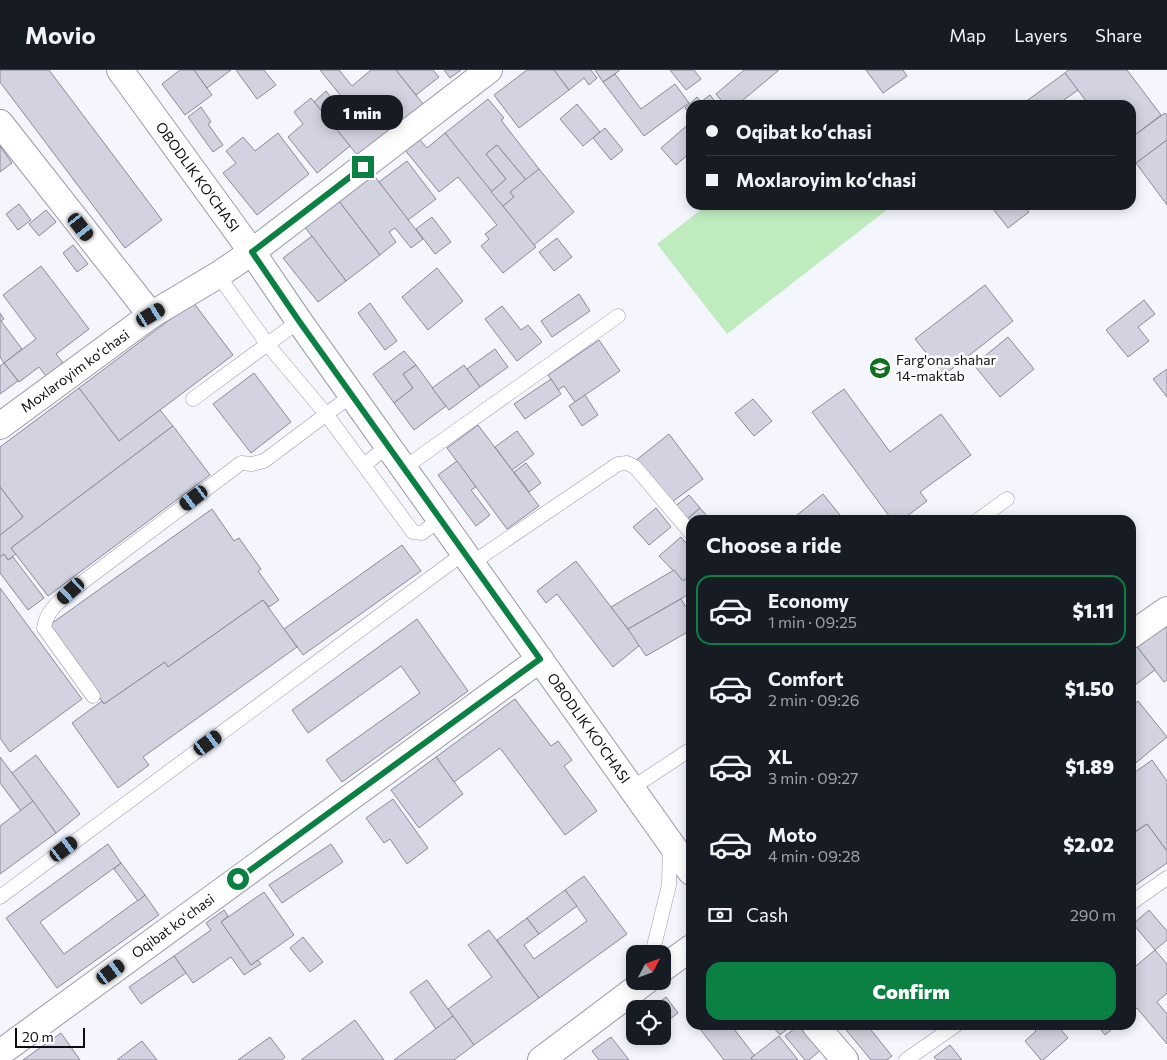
<!DOCTYPE html>
<meta charset="utf-8">
<style>
body{margin:0;font-family:Commissioner,sans-serif;background:#242831;color:#f1f3f6;height:100vh;display:flex;flex-direction:column;font-size:19px;white-space:nowrap}
*{box-sizing:border-box;margin:0}
p{font-size:16px;color:#9ea1a6}
.icon{flex:none;width:28px;height:28px;fill:none;stroke:currentColor;stroke-width:2;stroke-linecap:round;stroke-linejoin:round}
.map{position:relative;flex:1;overflow:hidden}
.sheet{position:absolute;left:686px;top:445px;width:450px;height:515px;display:flex;flex-direction:column;background:#171b24;border-radius:15px;box-shadow:0 2px 12px #0003}
.sheet>*{flex:none}
.hud{position:absolute;left:686px;top:30px;width:450px;height:110px;border-radius:15px;box-shadow:0 2px 12px #0003;display:grid;align-content:center;height:110px;padding:0 20px;background:#171b24}
.needle{width:32px;rotate:49deg}
.tools{position:absolute;left:626px;top:875px;display:grid;gap:10px}
.tools a{display:grid;place-items:center;width:45px;height:45px;border-radius:10px;background:#171b24;box-shadow:0 2px 12px #0003;font-size:25px}
.scale{position:absolute;left:15px;bottom:12px;width:70px;box-sizing:border-box;padding-left:5px;border:2px solid #0d0d11;border-top:0;font-size:14px;line-height:18px;white-space:nowrap;color:#0d0d11;-webkit-text-stroke:4px #fff;paint-order:stroke}
.end{position:absolute;width:22px;height:22px;margin:-11px;border:6px solid #0b8043;background:#fff;box-shadow:0 0 0 2px #fff}
.from{border-radius:50%}
.bubble{position:absolute;height:35px;border-radius:15px;background:#171b24;box-shadow:0 2px 12px #0003;font-size:16px;font-weight:800;line-height:35px;text-align:center}
.car{position:absolute;width:15px;height:30px;margin:-15px -8px;border-radius:6px;box-shadow:0 0 4px 1px #0007;background:linear-gradient(#222 24%,#8ab4d8 0 40%,#222 0 76%,#8ab4d8 0 86%,#222 0)}
.hud b{display:flex;align-items:center;gap:18px;height:48px;font-size:19px}
.hud b+b{border-top:1px solid #363941}
.hud i{width:12px;height:12px;background:#f1f3f6}
ul{padding:0;list-style:none}
li{display:flex;align-items:center;gap:15px;height:70px;margin:0 10px 8px;padding:0 10px;border:2px solid transparent;border-radius:15px}
li div{flex:1}
li b{display:block;font-size:19px}
li em{font-style:normal;font-weight:800}
li.current{border-color:#0b8043}
li>.icon{width:45px;height:45px;stroke-width:1.5}
h2{padding:0 20px;font-size:22px;line-height:60px}
.pay{display:flex;align-items:center;gap:12px;height:55px;padding:0 20px;font-size:19px}
.pay p{margin-inline-start:auto}
.action{display:flex;gap:10px;margin-top:auto;padding:10px 20px}
.action a{flex:1;height:58px;border-radius:15px;background:#0b8043;color:#fff;font-size:20px;font-weight:800;line-height:58px;text-align:center}
header{display:flex;align-items:center;gap:30px;box-sizing:border-box;height:70px;padding:0 25px;background:#171b24;border-bottom:1px solid #363941}
header strong{font-size:24px}
nav{display:flex;gap:28px;margin-inline-start:auto;font-size:18px}
.map>svg:first-child{display:block}
</style>
<header>
<strong>Movio</strong>
<nav><a>Map</a><a>Layers</a><a>Share</a></nav>
</header>
<div class="map">
<svg width="1167" height="990" viewBox="0 0 1167 990">
<rect width="100%" height="100%" fill="#f5f5fe"/>
<path fill="#bfecbe" d="M707,135H893L727,264L657,174Z"/>
<g fill="#d2d2e0" stroke="#8a8a98">
<path d="M0,0H49L162,150L125,178L0,12Z"/>
<path d="M180,0H194L212,25L185,45L162,14Z"/>
<path d="M194,0H231L207,18Z"/>
<path d="M236,0H264L276,15L257,29Z"/>
<path d="M320,0H339L352,16L371,0H396L423,34L358,86L314,32L326,21L334,31L341,26Z"/>
<path d="M396,0H433L439,7L416,25Z"/>
<path d="M444,0H461L450,8Z"/>
<path d="M527,0H554L569,20L519,58L494,25Z"/>
<path d="M554,0H591L597,8L589,15L584,8L569,20Z"/>
<path d="M595,0H620L603,12Z"/>
<path d="M670,0H694L701,9L686,20Z"/>
<path d="M744,0H779L737,35H725L716,24Z"/>
<path d="M866,0H903L907,6L883,23Z"/>
<path d="M1068,0H1127L1161,45L1131,68V35H1089L1065,3Z"/>
<path d="M1065,3L1078,20L1057,35H1021Z"/>
<path d="M615,4L641,39L675,14L689,33L644,66L603,12Z"/>
<path d="M710,25L718,35H691V46L685,38L697,27L701,32Z"/>
<path d="M311,28L350,76L317,103L288,67L303,54L294,42Z"/>
<path d="M488,29L504,48L501,50L539,99L526,110L497,75L486,84L506,109L491,122L445,63Z"/>
<path d="M577,34L600,62L583,76L560,49Z"/>
<path d="M201,37L211,52L208,54L223,75L213,82L188,47Z"/>
<path d="M1165,43L1167,46V70L1136,93L1131,87V68Z"/>
<path d="M691,52V82L676,95L661,78Z"/>
<path d="M605,58L623,80L611,90L593,68Z"/>
<path d="M278,63L309,104L257,145L223,103L236,93L226,81L243,67L255,81Z"/>
<path d="M445,63L536,177L503,203L481,176L489,169L485,164L497,155L458,107L439,122L405,80L419,69L427,78Z"/>
<path d="M1167,70V135L1136,93Z"/>
<path d="M497,75L526,110L510,122L514,127L503,136L491,122L506,109L486,84Z"/>
<path d="M0,76L12,93L0,102Z"/>
<path d="M407,91L436,129L408,150L379,112Z"/>
<path d="M539,99L574,142L534,175L503,136L514,127L510,122Z"/>
<path d="M372,103L423,169L411,178L395,158L389,162L396,172L380,185L338,130Z"/>
<path d="M338,130L380,185L346,211L304,156Z"/>
<path d="M19,134L31,150L18,160L6,144Z"/>
<path d="M990,135H1023L1029,142L1008,158Z"/>
<path d="M46,140L56,152L39,166L29,154Z"/>
<path d="M432,147L451,172L435,184L416,159Z"/>
<path d="M312,166L346,211L318,232L283,188Z"/>
<path d="M557,168L572,187L554,201L539,182Z"/>
<path d="M73,175L88,194L77,202L63,183Z"/>
<path d="M41,196L89,259L56,284L63,293L46,306L39,297L19,312L4,293L36,269L3,225Z"/>
<path d="M437,198L463,231L428,260L402,227Z"/>
<path d="M985,215L1013,251L944,305L915,269Z"/>
<path d="M579,224L590,241L552,267L541,251Z"/>
<path d="M1144,230L1155,244L1138,257L1149,271L1128,287L1106,260Z"/>
<path d="M193,232L233,285L119,371L79,318Z"/>
<path d="M370,233L397,271L385,280L358,243Z"/>
<path d="M502,236L521,260L528,255L542,272L517,291L485,249Z"/>
<path d="M0,243L4,249L1,251L22,279L4,293L0,287Z"/>
<path d="M1008,267L1034,299L1000,327L974,295Z"/>
<path d="M599,270L620,301L575,332L564,316L558,320L548,305Z"/>
<path d="M495,279L508,297L480,317L467,299Z"/>
<path d="M404,281L416,295L403,304L413,318L394,333L373,304Z"/>
<path d="M4,293L18,311L0,324V296Z"/>
<path d="M416,295L446,336L414,360L394,333L413,318L403,304Z"/>
<path d="M464,295L480,317L449,340L432,318Z"/>
<path d="M1167,299V327L1153,309Z"/>
<path d="M254,303L291,352L251,383L213,334Z"/>
<path d="M551,309L561,324L525,349L514,334Z"/>
<path d="M79,318L119,371L160,340L173,356L11,478L16,484L8,490L4,484L0,487V465L23,447L0,417V377Z"/>
<path d="M844,319L890,382L941,344L971,385L920,422L927,431L902,450H892L812,342Z"/>
<path d="M585,325L598,345L582,356L569,336Z"/>
<path d="M753,329L772,351L754,366L735,343Z"/>
<path d="M478,355L539,436L507,459L447,378Z"/>
<path d="M173,356L210,405L48,526L11,478Z"/>
<path d="M517,361L534,384L512,400L495,377Z"/>
<path d="M669,364L703,409L668,435L635,391Z"/>
<path d="M457,391L476,417L471,420L490,445L476,456L438,405Z"/>
<path d="M526,393L541,413L529,422L514,402Z"/>
<path d="M0,417L23,447L0,465Z"/>
<path d="M823,424L844,450H791Z"/>
<path d="M689,425L700,438L684,452L673,438Z"/>
<path d="M656,438L671,457L649,475L633,457Z"/>
<path d="M700,438L707,446L702,450H691V459L684,452Z"/>
<path d="M212,439L234,471L239,468L261,499L258,501L279,530L269,537L263,530L168,597L165,592L104,634L48,556Z"/>
<path d="M681,467L691,479V504L683,511L659,486Z"/>
<path d="M402,475L421,501L303,585L284,559Z"/>
<path d="M4,484L8,490L13,487L44,528L28,540L0,503V487Z"/>
<path d="M576,491L640,575L613,597L557,524L546,533L537,521Z"/>
<path d="M674,500L683,511L687,508L691,514V523L628,559L611,537Z"/>
<path d="M0,518L82,629L10,682L0,668Z"/>
<path d="M681,529L686,537L691,534V560L646,586L628,559Z"/>
<path d="M263,530L297,577L143,687L149,695L118,718L72,653L102,631L104,634L165,592L168,597Z"/>
<path d="M417,549L468,621L342,712L326,690L420,623L401,596L308,663L292,640Z"/>
<path d="M1167,549V610L1164,612L1135,574Z"/>
<path d="M1135,574L1155,600L1135,615L1131,610V576Z"/>
<path d="M515,629L551,676L558,671L572,690L564,696L597,741L565,765L500,678L454,712L436,687Z"/>
<path d="M1138,631L1167,667L1131,697V636Z"/>
<path d="M36,685L80,744L56,763L12,703Z"/>
<path d="M0,687L33,731L21,741L0,713Z"/>
<path d="M436,687L463,724L419,758L391,720Z"/>
<path d="M1152,690L1167,711V781L1147,754L1131,764V705Z"/>
<path d="M393,729L428,778L407,794L390,769L384,773L366,748Z"/>
<path d="M33,731L56,763L0,804V756Z"/>
<path d="M1147,754L1167,781V793L1131,818V765Z"/>
<path d="M108,774L121,793L40,852L64,884L145,825L159,845L57,918L6,848Z"/>
<path d="M331,774L343,792L282,833L269,815Z"/>
<path d="M121,793L145,825L138,831L114,799Z"/>
<path d="M584,806L627,864L539,928L497,870L527,848L539,864L524,875L534,889L587,851L565,820Z"/>
<path d="M565,820L577,836L539,864L527,848Z"/>
<path d="M264,822L294,865L251,895L221,852Z"/>
<path d="M224,840L228,846L221,852L251,895L258,890L261,894L244,905L231,887L193,913L174,886L211,860L206,853Z"/>
<path d="M1149,840L1167,861V870L1155,880L1133,854Z"/>
<path d="M489,860L539,928L474,975L448,939L492,907L468,875Z"/>
<path d="M303,867L323,892L310,902L290,878Z"/>
<path d="M1155,880L1167,894V923L1157,932L1167,944V974L1137,938L1131,943V900Z"/>
<path d="M174,886L186,903L141,934L129,917Z"/>
<path d="M427,910L453,946L436,959L410,922Z"/>
<path d="M666,927L678,943L665,953L662,950V939H654L653,937Z"/>
<path d="M453,946L474,975L454,990H394Z"/>
<path d="M355,950L384,990H301Z"/>
<path d="M697,955H731L754,985L751,988L753,990H724Z"/>
<path d="M771,955H792L780,965Z"/>
<path d="M799,955H803L822,979L809,990H805L785,966Z"/>
<path d="M842,955H867L892,986L887,990H871Z"/>
<path d="M1031,955H1057L1068,968L1043,990H1041L1025,971L1036,961Z"/>
<path d="M1097,955H1117L1105,965Z"/>
<path d="M61,963L80,990H23Z"/>
<path d="M779,966L798,990H753L751,988Z"/>
<path d="M270,967L285,987L282,990H238Z"/>
<path d="M611,967L629,990H599L592,981Z"/>
<path d="M142,971L157,990H117Z"/>
<path d="M950,975L962,990H937L934,987Z"/>
</g>
<g fill="none" stroke-linecap="round" stroke-linejoin="round">
<g stroke="#9a9aa8" stroke-width="15">
<g id="lane">
<path d="M218,205L268,275L326,344L413,462L422,463L440,449"/>
<path d="M193,329L299,251"/>
<path d="M364,395L388,376"/>
<path d="M404,398L618,246"/>
<path d="M978,450L1007,429"/>
<path d="M472,493L618,394L627,393L635,397L691,463"/>
<path d="M93,626L44,558C46,541 59,532 71,521L241,393L252,394L264,391L352,325"/>
<path d="M632,718L691,679"/>
<path d="M0,827L464,483"/>
<path d="M1131,833L1167,808"/>
<path d="M650,884L654,876L669,815L670,776"/>
<path d="M906,990L956,955"/>
</g>
</g>
<g stroke="#9a9aa8" stroke-width="28">
<g id="street">
<path id="s1" d="M120,0L252,182L299,251L691,802"/>
<path d="M0,53L151,245"/>
<path d="M0,356L151,245L218,205L252,182L489,0"/>
<path d="M1131,565L1167,540"/>
<path d="M662,899L691,878"/>
<path d="M815,955L845,990"/>
<path d="M0,983L540,589"/>
<path d="M541,990L646,911"/>
</g>
</g>
<use href="#lane" stroke="#fff" stroke-width="14"/>
<use href="#street" stroke="#fff" stroke-width="26"/>
</g>
<g fill="none" stroke-linecap="round" stroke-linejoin="round">
<path stroke="#0b8043" stroke-width="6" d="M238,809L540,589L299,251L252,182L363,97"/>
</g>
<defs>
<g id="school-disc" transform="scale(1.125)"><circle r="9.5" fill="#0e6f1c" stroke="#fff"/><path d="M0-5L7-2L0 1L-7-2ZM-4 1L0 2.5L4 1V4Q0 6-4 4Z" fill="#fff"/></g>
</defs>
<g fill-rule="evenodd">
<use href="#school-disc" x="880" y="298"/>
</g>
<g text-anchor="middle" stroke-width="5" stroke-linejoin="round" paint-order="stroke">
<g font-size="14" fill="#0d0d11" stroke="#fff">
<text dy="5" stroke="none"><textPath href="#s1" startOffset="132">OBODLIK KO'CHASI</textPath></text>
<text transform="translate(75 301) rotate(-36)" y="5">Moxlaroyim koʻchasi</text>
<text dy="5" stroke="none"><textPath href="#s1" startOffset="808">OBODLIK KO'CHASI</textPath></text>
<text transform="translate(173 856) rotate(-36)" y="5">Oqibat koʻchasi</text>
</g>
<g font-size="14" fill="#0d0d11" stroke="#fff" text-anchor="start">
<text x="896" y="295">Farg'ona shahar<tspan x="896" dy="16">14-maktab</tspan></text>
</g>
</g>
</svg>
<div class="tools">
<a><svg class="needle" viewBox="-14 -14 28 28"><path d="M0-13l5 13h-10z" fill="#e53935"/><path d="M0 13l5-13h-10z" fill="#9ea1a6"/></svg></a>
<a><svg class="icon" aria-label="locate" viewBox="0 0 24 24"><circle cx="12" cy="12" r="6"/><path d="M12 2v4M12 18v4M2 12h4M18 12h4"/></svg></a>
</div>
<div class="scale">20 m</div>
<i class="end from" style="left:238px;top:809px"></i>
<i class="end" style="left:363px;top:97px"></i>
<div class="bubble" style="left:321px;top:25px;width:82px">1 min</div>
<i class="car" style="left:81px;top:157px;rotate:142deg"></i>
<i class="car" style="left:151px;top:245px;rotate:59deg"></i>
<i class="car" style="left:194px;top:428px;rotate:233deg"></i>
<i class="car" style="left:71px;top:521px;rotate:228deg"></i>
<i class="car" style="left:208px;top:673px;rotate:54deg"></i>
<i class="car" style="left:64px;top:779px;rotate:53deg"></i>
<i class="car" style="left:111px;top:902px;rotate:54deg"></i>
<div class="hud">
<b><i class="from"></i>Oqibat koʻchasi</b>
<b><i></i>Moxlaroyim koʻchasi</b>
</div>
<section class="sheet">
<h2>Choose a ride</h2>
<ul>
<li class="current"><svg class="icon" aria-label="car" viewBox="0 0 24 24"><path d="M5 17H2v-5l4-1 3-4h7l3 4 3 1v5h-3M9 17h6M6 11h13"/><circle cx="7" cy="17" r="2"/><circle cx="17" cy="17" r="2"/></svg><div><b>Economy</b><p>1 min · 09:25</p></div><em>$1.11</em></li>
<li><svg class="icon" aria-label="car" viewBox="0 0 24 24"><path d="M5 17H2v-5l4-1 3-4h7l3 4 3 1v5h-3M9 17h6M6 11h13"/><circle cx="7" cy="17" r="2"/><circle cx="17" cy="17" r="2"/></svg><div><b>Comfort</b><p>2 min · 09:26</p></div><em>$1.50</em></li>
<li><svg class="icon" aria-label="car" viewBox="0 0 24 24"><path d="M5 17H2v-5l4-1 3-4h7l3 4 3 1v5h-3M9 17h6M6 11h13"/><circle cx="7" cy="17" r="2"/><circle cx="17" cy="17" r="2"/></svg><div><b>XL</b><p>3 min · 09:27</p></div><em>$1.89</em></li>
<li><svg class="icon" aria-label="car" viewBox="0 0 24 24"><path d="M5 17H2v-5l4-1 3-4h7l3 4 3 1v5h-3M9 17h6M6 11h13"/><circle cx="7" cy="17" r="2"/><circle cx="17" cy="17" r="2"/></svg><div><b>Moto</b><p>4 min · 09:28</p></div><em>$2.02</em></li>
</ul>
<div class="pay"><svg class="icon" aria-label="cash" viewBox="0 0 24 24"><path d="M3 7h18v10H3z"/><circle cx="12" cy="12" r="2"/></svg>Cash<p>290 m</p></div>
<div class="action"><a>Confirm</a></div>
</section>
</div>
